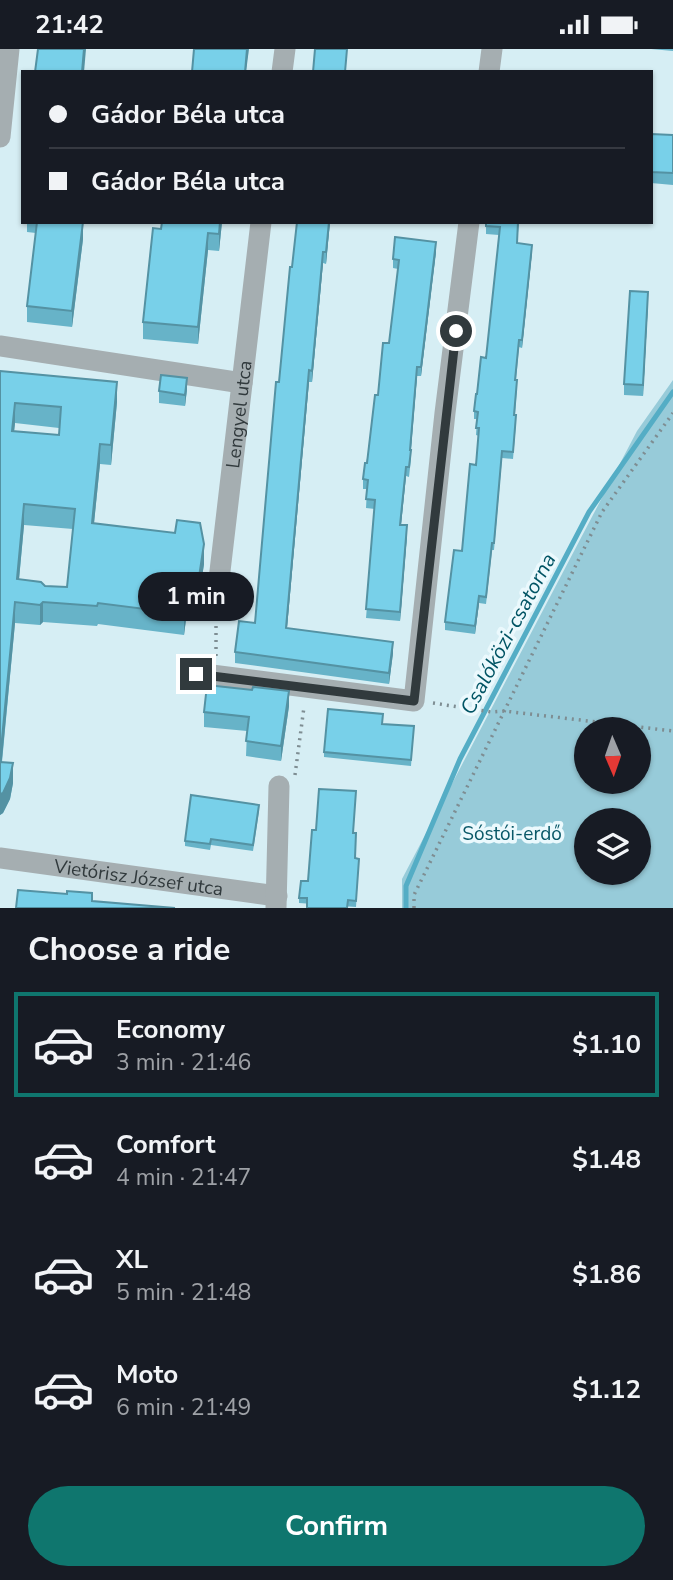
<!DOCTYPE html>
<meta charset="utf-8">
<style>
body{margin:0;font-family:"Nunito Sans",sans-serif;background:#20242c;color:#f1f3f6;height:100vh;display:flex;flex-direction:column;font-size:26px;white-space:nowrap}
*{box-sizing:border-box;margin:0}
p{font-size:23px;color:#9ea1a6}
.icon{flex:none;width:38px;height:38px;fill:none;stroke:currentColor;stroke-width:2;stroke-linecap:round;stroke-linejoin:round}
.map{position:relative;height:859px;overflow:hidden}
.details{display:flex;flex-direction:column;background:#171b24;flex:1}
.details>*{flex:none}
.hud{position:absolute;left:21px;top:21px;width:632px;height:154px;border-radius:0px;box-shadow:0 2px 5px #0004;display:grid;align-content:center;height:154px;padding:0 28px;background:#171b24}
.needle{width:46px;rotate:178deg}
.buttons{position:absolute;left:574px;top:668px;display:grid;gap:14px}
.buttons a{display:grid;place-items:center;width:77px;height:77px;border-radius:50%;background:#171b24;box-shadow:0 2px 5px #0004;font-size:35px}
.end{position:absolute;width:32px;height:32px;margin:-16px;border:9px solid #313a3d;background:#fff;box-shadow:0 0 0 4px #fff}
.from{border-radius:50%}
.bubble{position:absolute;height:49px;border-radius:24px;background:#171b24;box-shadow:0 2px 5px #0004;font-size:23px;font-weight:700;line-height:49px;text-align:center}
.hud b{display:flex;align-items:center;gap:24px;height:66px;font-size:26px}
.hud b+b{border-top:2px solid #363941}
.hud i{width:18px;height:18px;background:#f1f3f6}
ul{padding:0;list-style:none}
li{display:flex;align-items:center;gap:21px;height:105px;margin:0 14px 10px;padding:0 14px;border:4px solid transparent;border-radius:0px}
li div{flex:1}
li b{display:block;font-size:26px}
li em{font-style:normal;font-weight:700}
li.current{border-color:#0f766e}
li>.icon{width:63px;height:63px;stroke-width:1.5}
h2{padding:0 28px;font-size:32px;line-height:84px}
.action{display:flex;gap:14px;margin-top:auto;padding:14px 28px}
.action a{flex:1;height:80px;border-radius:42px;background:#0f766e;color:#fff;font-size:28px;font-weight:700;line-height:80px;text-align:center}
.status{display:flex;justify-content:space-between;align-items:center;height:49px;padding:0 35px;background:#171b24;direction:ltr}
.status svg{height:19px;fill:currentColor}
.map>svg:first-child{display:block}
</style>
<div class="status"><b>21:42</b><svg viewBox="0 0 49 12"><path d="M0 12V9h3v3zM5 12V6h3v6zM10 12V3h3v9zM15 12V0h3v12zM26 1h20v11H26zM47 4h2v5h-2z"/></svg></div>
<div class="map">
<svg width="673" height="859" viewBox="0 0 673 859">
<rect width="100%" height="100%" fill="#d6eef4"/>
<path fill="#97cbd9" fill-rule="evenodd" d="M673,331V859H402V830L637,382ZM586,681H639V733H586ZM586,772H639V824H586Z"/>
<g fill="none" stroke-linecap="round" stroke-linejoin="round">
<path stroke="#54adc5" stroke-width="5" d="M406,859V837L460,710L589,463L673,343"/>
<g stroke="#7e8d92" stroke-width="3.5" stroke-dasharray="2 5" stroke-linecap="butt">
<path d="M216,607V573"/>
<path d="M433,654L491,663L504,662L673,682"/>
<path d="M295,726L304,658"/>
<path d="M414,859V846L602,463L673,364"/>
</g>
<g stroke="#a5aeb1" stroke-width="21">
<path d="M282,23L285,0"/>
<path d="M489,23L492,0"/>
<path d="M0,88L9,0"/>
<path d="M0,297L242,334"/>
<path id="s1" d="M216,556L261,173"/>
<path d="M196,624L414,652L445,364L469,173"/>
<path id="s2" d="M0,809L277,847"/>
<path d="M276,859L279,737"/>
</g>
</g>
<g fill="#67b3c8" fill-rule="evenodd">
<path d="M651,0H673V2Z"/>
<path d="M651,85L673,86V136L651,134Z"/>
<path d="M27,173H83V190L72,278L27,273V257L36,184L27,183Z"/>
<path d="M162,173H222L219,202L208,201L198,295L143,290V273Z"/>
<path d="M297,173H330L326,215L323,214L312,333H309L287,579L393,604L389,635L235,614V603L255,574L279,333Z"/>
<path d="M486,173H519L517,194L532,203L522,299L519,298L516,331L517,338L515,366L516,374L513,410L502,409L494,501H492L486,555L479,554L475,585L445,581V573L462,502L476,416L479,387L476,386L477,370H474V362L486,309L499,186L486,185Z"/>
<path d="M436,203L421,327H417L411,401V410L409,428L406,427L401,476L407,486L400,572L366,569L375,460L366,459L367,440H363V430L389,294L398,220L393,219V210Z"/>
<path d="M648,254L643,347L624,346V335Z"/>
<path d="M0,322L117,353L111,416L100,415L94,474L204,515L199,548L189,547L184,586L98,575L97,577L43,573L40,576L15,574L2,713L13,734L10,750L3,764L0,766ZM15,374L59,379V386L14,382ZM24,476L73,480L67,538L45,537L19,531Z"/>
<path d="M187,340L185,357L159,354V342Z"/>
<path d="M289,657L281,712L246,707L247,682L204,678V663Z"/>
<path d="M383,675L414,677L411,717L324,708V703Z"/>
<path d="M259,762L253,802L211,796L210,801L185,797V792Z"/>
<path d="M353,784L355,809L359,810L356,858L299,854V849L308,832Z"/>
</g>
<g fill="#5492a3">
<path d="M84,0H86L84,23H82Z"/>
<path d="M247,0H249L246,23H245Z"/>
<path d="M83,173V190L72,278V262Z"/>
<path d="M220,173H222L219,202V185Z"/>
<path d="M329,173H330L326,215V203Z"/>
<path d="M208,184V201L198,295V278Z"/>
<path d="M436,193V203L421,327V318Z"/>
<path d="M532,196V203L522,299V291Z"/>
<path d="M323,203V214L312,333V322Z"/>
<path d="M648,243V254L643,347V336Z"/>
<path d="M417,318V327L410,410V401Z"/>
<path d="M309,321V333L286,590V579Z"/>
<path d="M187,329V340L185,357V346Z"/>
<path d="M117,333V353L111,416V396Z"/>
<path d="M15,354V374L12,402V382Z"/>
<path d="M100,395V415L92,494V474Z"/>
<path d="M406,418V427L400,485V476Z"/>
<path d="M24,455V476L17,551V530Z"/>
<path d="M407,476V486L400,572V563Z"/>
<path d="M204,495V515L199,548V528Z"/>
<path d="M189,526V547L184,586V565Z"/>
<path d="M479,547V554L475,585V577Z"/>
<path d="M15,553V574L0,731V711Z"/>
<path d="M43,553V573L40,576V556Z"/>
<path d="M393,593V604L389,635V624Z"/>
<path d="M289,642V657L281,712V697Z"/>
<path d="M13,714V734L10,750L3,764L0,766V745Z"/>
</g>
<g fill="#78d0e9" stroke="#5492a3" stroke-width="2" fill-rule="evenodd">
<path d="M38,0H84L82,23H35Z"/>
<path d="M194,0H247L245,23H192Z"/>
<path d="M315,0H347L345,23H313Z"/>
<path d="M651,85L673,86V124L651,123Z"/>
<path d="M37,173H83L72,262L27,257Z"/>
<path d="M162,173H220L219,185L208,184L198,278L143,273L153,179L161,180Z"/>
<path d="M297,173H329L326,203H323L312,322L309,321L286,579L393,593L389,624L235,603L239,572L255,574L276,333H279L290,218H292Z"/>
<path d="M486,173H518L517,194L532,196L522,291H519L515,331H517L514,366H516L513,403L502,402L494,494H492L486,548L479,547L475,577L445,573L454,501L462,502L470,415L476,416L479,379H476L478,363L474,362L476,345H477L481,308L486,309L500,178L486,177Z"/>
<path d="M395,188L436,193L421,318H417L410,401H411L409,418H406L400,476H407L400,563L366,560L375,451L366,450L368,431L363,430L365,414H367L375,346H378L383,294H389L399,211L393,210Z"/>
<path d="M630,242L648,243L643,336L624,335Z"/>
<path d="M0,322L117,333L111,396L100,395L92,474L175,484L177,471L200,474L204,495L199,528L189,526L184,565L98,554L97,557L43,553L40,556L15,553L0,711ZM15,354L61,358L59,386L12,382ZM24,455L75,460L67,538L45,537L41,533L17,530Z"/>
<path d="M161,326L187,329L185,346L159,342Z"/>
<path d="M207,636L252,641L253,638L289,642L281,697L246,692L249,668L204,663Z"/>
<path d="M328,660L383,665L382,675L414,677L411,711L324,703Z"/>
<path d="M0,713L13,714L10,729L3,744L0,745Z"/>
<path d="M319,740L356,742L353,784H356L355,809L359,810L356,852L348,851L347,859H307V849H299L301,832H308L312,781H316Z"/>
<path d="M191,746L259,756L253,796L211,790L210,795L185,792Z"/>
<path d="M18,841L67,845V842L92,844V852L175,859H16Z"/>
</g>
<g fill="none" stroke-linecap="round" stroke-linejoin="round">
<path stroke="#313a3d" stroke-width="9" d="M196,625L414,652L456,282"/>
</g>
<g text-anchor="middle" stroke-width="7" stroke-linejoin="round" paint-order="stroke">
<g font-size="19" fill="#313a3d" stroke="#ebf9fd">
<text dy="7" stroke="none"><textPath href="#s1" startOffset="192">Lengyel utca</textPath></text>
<text dy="7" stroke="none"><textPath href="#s2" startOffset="140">Vietórisz József utca</textPath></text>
</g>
<g font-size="19" fill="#095868" stroke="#ebf9fd">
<text x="512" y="791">Sóstói-erdő</text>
</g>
<g font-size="21" font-style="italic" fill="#015464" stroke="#ebf9fd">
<text transform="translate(508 585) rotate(-62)" y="7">Csalóközi-csatorna</text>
</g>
</g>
</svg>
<div class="buttons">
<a><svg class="needle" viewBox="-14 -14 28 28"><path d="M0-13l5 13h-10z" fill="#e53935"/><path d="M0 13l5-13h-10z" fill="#9ea1a6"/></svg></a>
<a><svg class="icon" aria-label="layers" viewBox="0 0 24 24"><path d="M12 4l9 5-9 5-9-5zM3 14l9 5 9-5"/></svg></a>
</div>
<i class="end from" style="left:456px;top:282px"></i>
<i class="end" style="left:196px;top:625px"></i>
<div class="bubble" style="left:138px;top:523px;width:116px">1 min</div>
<div class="hud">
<b><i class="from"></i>Gádor Béla utca</b>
<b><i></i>Gádor Béla utca</b>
</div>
</div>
<section class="details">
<h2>Choose a ride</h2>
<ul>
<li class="current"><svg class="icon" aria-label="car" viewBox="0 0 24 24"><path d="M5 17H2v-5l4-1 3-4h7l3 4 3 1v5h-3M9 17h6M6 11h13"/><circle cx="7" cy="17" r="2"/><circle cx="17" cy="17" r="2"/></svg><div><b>Economy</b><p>3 min · 21:46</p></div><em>$1.10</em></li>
<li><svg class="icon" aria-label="car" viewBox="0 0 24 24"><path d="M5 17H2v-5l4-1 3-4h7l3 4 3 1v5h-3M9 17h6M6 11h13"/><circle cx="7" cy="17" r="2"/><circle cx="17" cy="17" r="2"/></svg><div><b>Comfort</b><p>4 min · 21:47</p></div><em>$1.48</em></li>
<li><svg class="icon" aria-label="car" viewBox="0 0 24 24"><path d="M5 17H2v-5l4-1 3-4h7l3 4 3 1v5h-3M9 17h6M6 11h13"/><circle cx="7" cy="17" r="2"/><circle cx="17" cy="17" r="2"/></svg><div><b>XL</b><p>5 min · 21:48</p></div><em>$1.86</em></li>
<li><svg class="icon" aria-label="car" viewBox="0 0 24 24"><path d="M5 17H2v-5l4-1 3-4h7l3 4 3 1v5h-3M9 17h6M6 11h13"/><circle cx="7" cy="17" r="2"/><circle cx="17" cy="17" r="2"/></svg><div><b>Moto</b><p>6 min · 21:49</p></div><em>$1.12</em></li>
</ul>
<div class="action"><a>Confirm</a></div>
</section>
